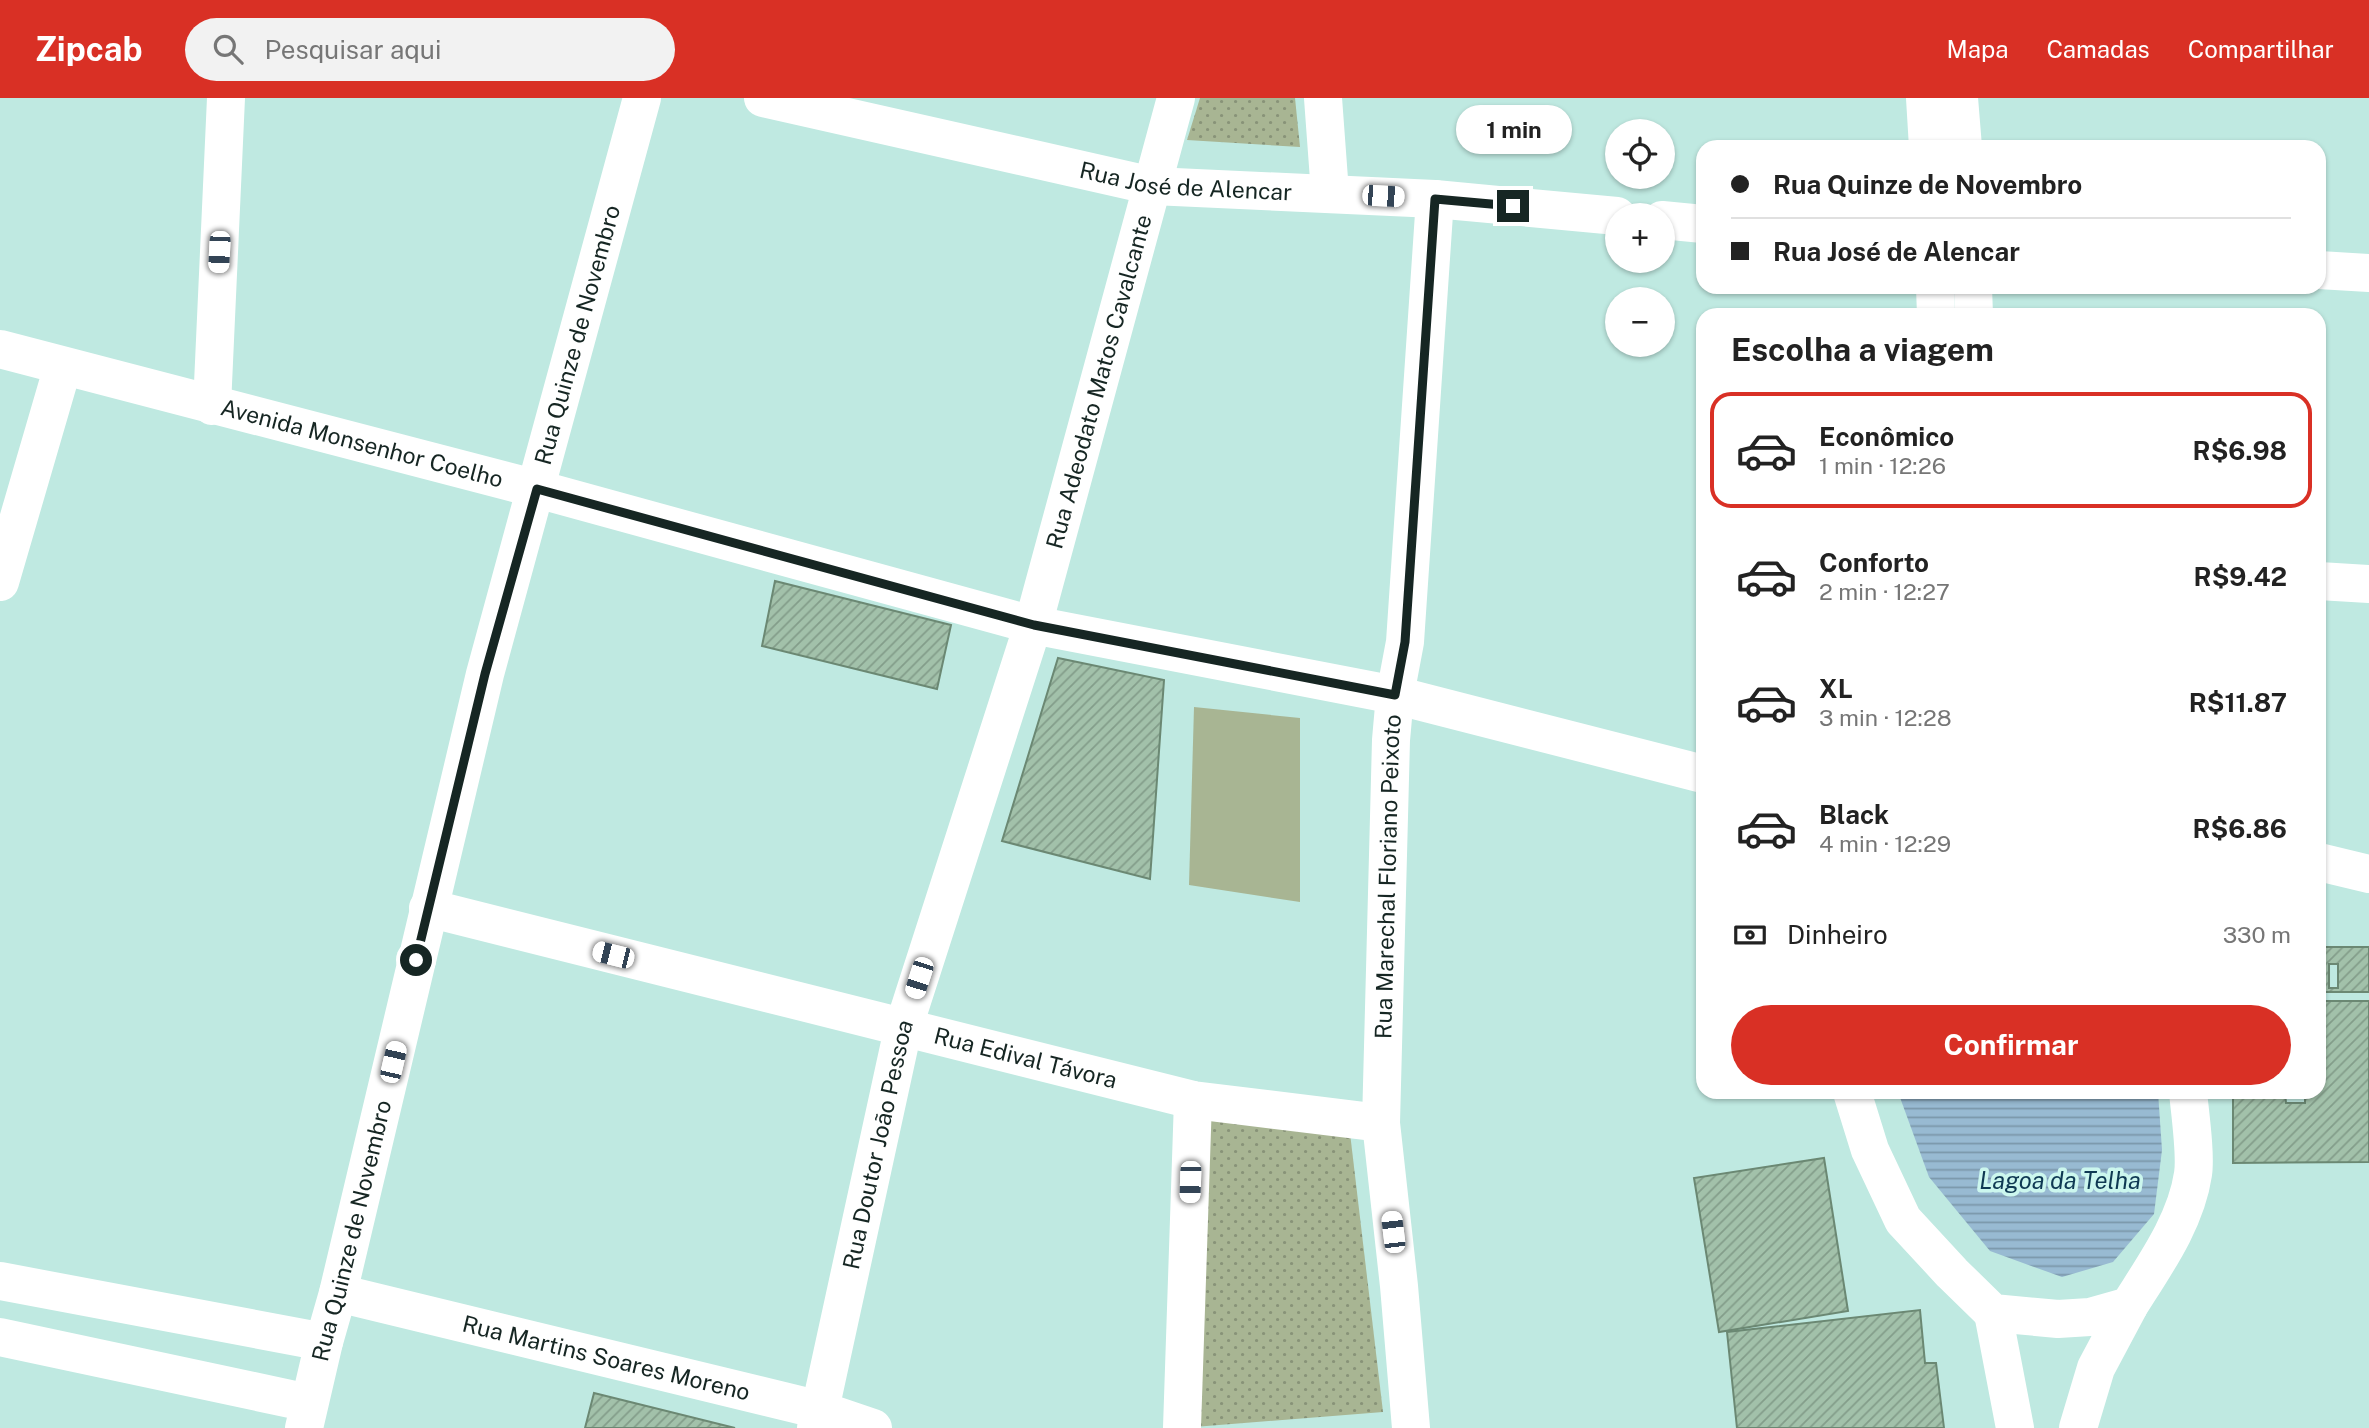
<!DOCTYPE html>
<html lang="pt">
<meta charset="utf-8">
<style>
body{margin:0;font-family:"Public Sans",sans-serif;background:#f2f2f2;color:#222;height:100vh;display:flex;flex-direction:column;font-size:26px;white-space:nowrap}
*{box-sizing:border-box;margin:0}
p{font-size:23px;color:#767676}
.icon{flex:none;width:38px;height:38px;fill:none;stroke:currentColor;stroke-width:2;stroke-linecap:round;stroke-linejoin:round}
.map{position:relative;flex:1;overflow:hidden}
.drawer{position:absolute;left:1696px;top:210px;width:630px;height:791px;display:flex;flex-direction:column;background:#fff;border-radius:21px;box-shadow:0 2px 5px #0004}
.drawer>*{flex:none}
.top-card{position:absolute;left:1696px;top:42px;width:630px;height:154px;border-radius:21px;box-shadow:0 2px 5px #0004;display:grid;align-content:center;height:154px;padding:0 35px;background:#fff}
.controls{position:absolute;left:1605px;top:21px;display:grid;gap:14px}
.controls a{display:grid;place-items:center;width:70px;height:70px;border-radius:50%;background:#fff;box-shadow:0 2px 5px #0004;font-size:35px}
.end{position:absolute;width:32px;height:32px;margin:-16px;border:9px solid #162623;background:#fff;box-shadow:0 0 0 4px #fff}
.from{border-radius:50%}
.bubble{position:absolute;height:49px;border-radius:24px;background:#fff;box-shadow:0 2px 5px #0004;font-size:23px;font-weight:700;line-height:49px;text-align:center}
.car{position:absolute;width:21px;height:42px;margin:-21px -10px;border-radius:9px;box-shadow:0 0 5px 2px #0007;background:linear-gradient(#fff 24%,#345 0 40%,#fff 0 76%,#345 0 86%,#fff 0)}
.top-card b{display:flex;align-items:center;gap:24px;height:66px;font-size:26px}
.top-card b+b{border-top:2px solid #e0e0e0}
.top-card i{width:18px;height:18px;background:#222}
ul{padding:0;list-style:none}
li{display:flex;align-items:center;gap:21px;height:116px;margin:0 14px 10px;padding:0 21px;border:4px solid transparent;border-radius:21px}
li div{flex:1}
li b{display:block;font-size:26px}
li em{font-style:normal;font-weight:700}
li.active{border-color:#d93025}
li>.icon{width:63px;height:63px;stroke-width:1.5}
h2{padding:0 35px;font-size:32px;line-height:84px}
.pay{display:flex;align-items:center;gap:18px;height:77px;padding:0 35px;font-size:26px}
.pay p{margin-inline-start:auto}
.action{display:flex;gap:14px;margin-top:auto;padding:14px 35px}
.action a{flex:1;height:80px;border-radius:42px;background:#d93025;color:#fff;font-size:28px;font-weight:700;line-height:80px;text-align:center}
header{display:flex;align-items:center;gap:42px;box-sizing:border-box;height:98px;padding:0 35px;background:#d93025;color:#fff}
header strong{font-size:33px}
nav{display:flex;gap:38px;margin-inline-start:auto;font-size:24px}
.search{width:490px;height:63px;background:#f2f2f2;display:flex;align-items:center;gap:18px;box-sizing:border-box;padding:0 24px;border-radius:38px;color:#767676;font-size:26px}
.map>svg:first-child{display:block}
</style>
<header>
<strong>Zipcab</strong>
<div class="search"><svg class="icon" aria-label="search" viewBox="0 0 24 24"><circle cx="10" cy="10" r="6"/><path d="M15 15l6 6"/></svg>Pesquisar aqui</div>
<nav><a>Mapa</a><a>Camadas</a><a>Compartilhar</a></nav>
</header>
<div class="map">
<svg width="2369" height="1330" viewBox="0 0 2369 1330">
<defs>
<pattern id="green-dots" width="8" height="8" patternUnits="userSpaceOnUse" patternTransform="scale(1.75)"><rect width="8" height="8" fill="#a8b593"/><path d="M2 2h.1M6 6h.1" fill="none" stroke="#889378" stroke-width="1.8" stroke-linecap="round"/></pattern>
<pattern id="water-rules" width="6" height="5" patternUnits="userSpaceOnUse" patternTransform="scale(1.75)"><rect width="6" height="5" fill="#98bad2"/><path d="M0 2.5h6" fill="none" stroke="#7b97aa"/></pattern>
<pattern id="building-hatch" width="6" height="6" patternUnits="userSpaceOnUse" patternTransform="scale(1.75)"><rect width="6" height="6" fill="#a2c1aa"/><path d="M-1 1l2-2M0 6l6-6M5 7l2-2" fill="none" stroke="#839d8a"/></pattern>
</defs>
<rect width="100%" height="100%" fill="#bfe9e1"/>
<g fill="url(#green-dots)">
<path d="M1200,0H1295L1300,49L1187,42Z"/>
<path d="M1202,1020L1350,1035L1383,1314L1194,1329Z"/>
</g>
<path fill="#a8b593" d="M1194,609L1300,620V804L1189,787Z"/>
<path fill="url(#water-rules)" d="M1898,994H2158L2162,1052L2154,1116L2113,1164L2062,1179L1990,1153L1929,1079Z"/>
<g fill="url(#building-hatch)" stroke="#6b8873" stroke-width="2" fill-rule="evenodd">
<path d="M775,483L951,527L937,591L762,548Z"/>
<path d="M1058,560L1164,582L1150,781L1002,743Z"/>
<path d="M2319,849H2369V894H2319ZM2329,866H2338V890H2329Z"/>
<path d="M2319,903H2369V1064L2233,1065V994H2285L2286,1005H2305V994H2319Z"/>
<path d="M1824,1060L1848,1213L1719,1234L1694,1080Z"/>
<path d="M1920,1212L1925,1265H1936L1944,1330H1737L1727,1234Z"/>
<path d="M594,1295L735,1330H585Z"/>
</g>
<g fill="none" stroke-linecap="round" stroke-linejoin="round">
<g stroke="#fff" stroke-width="38">
<path d="M1925,0L1928,49"/>
<path d="M1959,0L1963,49"/>
<path d="M1935,189L1936,217"/>
<path d="M1973,189L1974,217"/>
<path id="s1" d="M0,251L537,391L1033,527L1395,597L1703,676"/>
<path d="M212,308L226,0"/>
<path d="M2319,483L2369,486"/>
<path d="M0,484L63,268"/>
<path d="M2319,764L2369,776"/>
<path id="s2" d="M428,810L1193,1002L1381,1025"/>
<path d="M1852,994L1870,1052L1903,1122L1952,1175L1993,1215L2058,1221L2090,1219L2129,1208C2154,1168 2186,1124 2193,1076C2196,1057 2190,1015 2188,994"/>
<path d="M0,1183L324,1244"/>
<path id="s3" d="M338,1195L820,1312L873,1330"/>
<path d="M1993,1215L2015,1330"/>
<path d="M0,1239L309,1305"/>
<path id="s4" d="M304,1330L324,1244L338,1195L485,576L642,0"/>
<path d="M1182,1330L1193,1002"/>
<path d="M2078,1330L2096,1270L2129,1208"/>
</g>
<g stroke="#fff" stroke-width="38">
<path id="s5" d="M763,0L1153,88L1435,101L1617,118"/>
<path d="M1323,0L1330,95"/>
<path d="M1662,122L1703,126"/>
<path d="M2319,172L2369,175"/>
<path id="s6" d="M816,1330L903,931L1033,527L1176,0"/>
<path id="s7" d="M1411,1330L1399,1188L1381,1025L1391,642L1395,597L1405,544L1435,101"/>
</g>
</g>
<g fill="none" stroke-linecap="round" stroke-linejoin="round">
<path stroke="#162623" stroke-width="9" d="M416,862L485,576L537,391L1034,527L1395,597L1405,544L1435,101L1513,108"/>
</g>
<g text-anchor="middle" stroke-width="7" stroke-linejoin="round" paint-order="stroke">
<g font-size="23" fill="#162623" stroke="#ccf7ee">
<text dy="8" stroke="none"><textPath href="#s5" startOffset="432">Rua José de Alencar</textPath></text>
<text dy="8" stroke="none"><textPath href="#s4" startOffset="1127">Rua Quinze de Novembro</textPath></text>
<text dy="8" stroke="none"><textPath href="#s6" startOffset="1085">Rua Adeodato Matos Cavalcante</textPath></text>
<text dy="8" stroke="none"><textPath href="#s1" startOffset="374">Avenida Monsenhor Coelho</textPath></text>
<text dy="8" stroke="none"><textPath href="#s7" startOffset="553">Rua Marechal Floriano Peixoto</textPath></text>
<text dy="8" stroke="none"><textPath href="#s2" startOffset="616">Rua Edival Távora</textPath></text>
<text dy="8" stroke="none"><textPath href="#s6" startOffset="290">Rua Doutor João Pessoa</textPath></text>
<text dy="8" stroke="none"><textPath href="#s4" startOffset="203">Rua Quinze de Novembro</textPath></text>
<text dy="8" stroke="none"><textPath href="#s3" startOffset="276">Rua Martins Soares Moreno</textPath></text>
</g>
<g font-size="24" font-style="italic" fill="#0f3953" stroke="#ccf7ee">
<text x="2060" y="1091">Lagoa da Telha</text>
</g>
</g>
</svg>
<div class="controls">
<a><svg class="icon" aria-label="locate" viewBox="0 0 24 24"><circle cx="12" cy="12" r="6"/><path d="M12 2v4M12 18v4M2 12h4M18 12h4"/></svg></a>
<a>+</a>
<a>−</a>
</div>
<i class="end from" style="left:416px;top:862px"></i>
<i class="end" style="left:1513px;top:108px"></i>
<div class="bubble" style="left:1456px;top:7px;width:116px">1 min</div>
<i class="car" style="left:1383px;top:98px;rotate:93deg"></i>
<i class="car" style="left:219px;top:154px;rotate:183deg"></i>
<i class="car" style="left:613px;top:857px;rotate:284deg"></i>
<i class="car" style="left:919px;top:880px;rotate:198deg"></i>
<i class="car" style="left:393px;top:964px;rotate:13deg"></i>
<i class="car" style="left:1190px;top:1084px;rotate:182deg"></i>
<i class="car" style="left:1393px;top:1134px;rotate:353deg"></i>
<div class="top-card">
<b><i class="from"></i>Rua Quinze de Novembro</b>
<b><i></i>Rua José de Alencar</b>
</div>
<section class="drawer">
<h2>Escolha a viagem</h2>
<ul>
<li class="active"><svg class="icon" aria-label="car" viewBox="0 0 24 24"><path d="M5 17H2v-5l4-1 3-4h7l3 4 3 1v5h-3M9 17h6M6 11h13"/><circle cx="7" cy="17" r="2"/><circle cx="17" cy="17" r="2"/></svg><div><b>Econômico</b><p>1 min · 12:26</p></div><em>R$6.98</em></li>
<li><svg class="icon" aria-label="car" viewBox="0 0 24 24"><path d="M5 17H2v-5l4-1 3-4h7l3 4 3 1v5h-3M9 17h6M6 11h13"/><circle cx="7" cy="17" r="2"/><circle cx="17" cy="17" r="2"/></svg><div><b>Conforto</b><p>2 min · 12:27</p></div><em>R$9.42</em></li>
<li><svg class="icon" aria-label="car" viewBox="0 0 24 24"><path d="M5 17H2v-5l4-1 3-4h7l3 4 3 1v5h-3M9 17h6M6 11h13"/><circle cx="7" cy="17" r="2"/><circle cx="17" cy="17" r="2"/></svg><div><b>XL</b><p>3 min · 12:28</p></div><em>R$11.87</em></li>
<li><svg class="icon" aria-label="car" viewBox="0 0 24 24"><path d="M5 17H2v-5l4-1 3-4h7l3 4 3 1v5h-3M9 17h6M6 11h13"/><circle cx="7" cy="17" r="2"/><circle cx="17" cy="17" r="2"/></svg><div><b>Black</b><p>4 min · 12:29</p></div><em>R$6.86</em></li>
</ul>
<div class="pay"><svg class="icon" aria-label="cash" viewBox="0 0 24 24"><path d="M3 7h18v10H3z"/><circle cx="12" cy="12" r="2"/></svg>Dinheiro<p>330 m</p></div>
<div class="action"><a>Confirmar</a></div>
</section>
</div>
